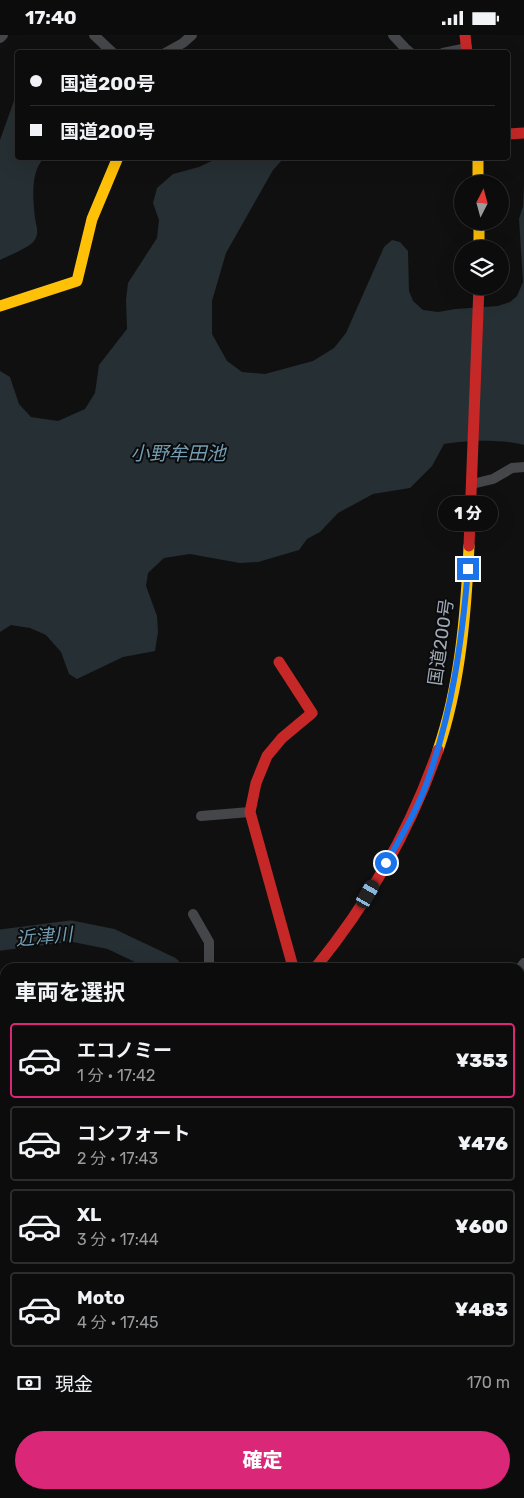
<!DOCTYPE html>
<html lang="ja">
<meta charset="utf-8">
<style>
body{margin:0;font-family:Rubik,"Noto Sans JP",sans-serif;background:#1a1a1a;color:#f1f3f6;height:100vh;display:flex;flex-direction:column;font-size:19px;white-space:nowrap}
*{box-sizing:border-box;margin:0}
p{font-size:16px;color:#9a9b9d}
.icon{flex:none;width:28px;height:28px;fill:none;stroke:currentColor;stroke-width:2;stroke-linecap:round;stroke-linejoin:round}
.map{position:relative;flex:1;overflow:hidden}
.side{position:absolute;left:0px;top:928px;width:525px;height:536px;display:flex;flex-direction:column;background:#0c0c0c;border-radius:15px 15px 0 0;box-shadow:0 5px 20px #0002,0 0 0 1px #2c2c2d}
.side>*{flex:none}
.hud{position:absolute;left:15px;top:15px;width:495px;height:110px;border-radius:5px;box-shadow:0 5px 20px #0002,0 0 0 1px #2c2c2d;display:grid;align-content:center;height:110px;padding:0 15px;background:#0c0c0c}
.needle{width:32px;rotate:6deg}
.controls{position:absolute;left:454px;top:140px;display:grid;gap:10px}
.controls a{display:grid;place-items:center;width:55px;height:55px;border-radius:50%;background:#0c0c0c;box-shadow:0 5px 20px #0002,0 0 0 1px #2c2c2d;font-size:25px}
.end{position:absolute;width:22px;height:22px;margin:-11px;border:6px solid #1a73e8;background:#fff;box-shadow:0 0 0 2px #fff}
.from{border-radius:50%}
.bubble{position:absolute;height:35px;border-radius:18px;background:#0c0c0c;box-shadow:0 5px 20px #0002,0 0 0 1px #2c2c2d;font-size:16px;font-weight:800;line-height:35px;text-align:center}
.car{position:absolute;width:15px;height:30px;margin:-15px -8px;border-radius:6px;box-shadow:0 0 4px 1px #0007;background:linear-gradient(#222 24%,#8ab4d8 0 40%,#222 0 76%,#8ab4d8 0 86%,#222 0)}
.hud b{display:flex;align-items:center;gap:18px;height:48px;font-size:19px}
.hud b+b{border-top:1px solid #2c2c2d}
.hud i{width:12px;height:12px;background:#f1f3f6}
ul{padding:0;list-style:none}
li{display:flex;align-items:center;gap:15px;height:75px;margin:0 10px 8px;padding:0 5px;border:2px solid #2c2c2d;border-radius:5px}
li div{flex:1}
li b{display:block;font-size:19px}
li em{font-style:normal;font-weight:800}
li.on{border-color:#db2777}
li>.icon{width:45px;height:45px;stroke-width:1.5}
h2{padding:0 15px;font-size:22px;line-height:60px}
.pay{display:flex;align-items:center;gap:12px;height:55px;padding:0 15px;font-size:19px}
.pay p{margin-inline-start:auto}
.button{display:flex;gap:10px;margin-top:auto;padding:10px 15px}
.button a{flex:1;height:58px;border-radius:30px;background:#db2777;color:#fff;font-size:20px;font-weight:800;line-height:58px;text-align:center}
.status{display:flex;justify-content:space-between;align-items:center;height:35px;padding:0 25px;background:#0c0c0c;direction:ltr}
.status svg{height:14px;fill:currentColor}
.map>svg:first-child{display:block}
</style>
<div class="status"><b>17:40</b><svg viewBox="0 0 49 12"><path d="M0 12V9h3v3zM5 12V6h3v6zM10 12V3h3v9zM15 12V0h3v12zM26 1h20v11H26zM47 4h2v5h-2z"/></svg></div>
<div class="map">
<svg width="524" height="1463" viewBox="0 0 524 1463">
<rect width="100%" height="100%" fill="#101010"/>
<g fill="#262f33">
<path d="M17,62L18,122L44,123C30,137 33,165 35,183C36,191 40,198 34,206C30,212 8,221 0,225V105L15,63Z"/>
<path d="M218,123H284L273,135L226,218L212,266V299L227,326L242,337L265,339L313,326L334,313L346,298L384,212L392,205L400,207L408,216L409,256L413,266L423,275L438,277L456,274L498,271L510,267L517,261L523,247L519,184L523,171L524,150V410C501,404 467,405 444,409L432,431L410,453L373,459L338,478L320,497L307,504L299,515L258,527L240,528L190,519L164,523L148,538L146,551L157,581L158,597L155,616L123,622L77,644L69,639L61,617L46,600L30,593L11,590L0,597V336L10,342L19,369L31,382L58,386L85,374L95,358L99,330L127,294L126,265L128,248L157,203L159,185L153,168L157,153L173,139L199,132Z"/>
</g>
<g fill="none" stroke-linecap="round" stroke-linejoin="round">
<g stroke="#262f33" stroke-width="4">
<path d="M0,1364H5"/>
<path d="M520,1390L524,1389"/>
<path d="M486,1463V1459"/>
</g>
<g stroke="#262f33" stroke-width="21">
<path d="M0,905L71,896L111,904L170,932"/>
<path d="M520,1009H524"/>
</g>
<g stroke="#444649" stroke-width="10">
<path d="M94,0L113,18"/>
<path d="M393,0L405,13L411,18"/>
<path d="M0,3L3,0"/>
<path d="M165,18L183,8L192,0"/>
<path d="M443,18L467,13"/>
<path d="M472,449L493,444L512,433L524,432"/>
<path d="M201,781L250,777"/>
<path d="M193,879L209,907V928L212,932"/>
<path d="M520,933L524,928"/>
<path d="M0,986L5,987"/>
<path d="M520,993L524,992"/>
<path d="M0,1341L5,1342"/>
<path d="M520,1368H524"/>
<path d="M259,1463L260,1459"/>
<path d="M424,1463L425,1459"/>
</g>
<path stroke="#4caf50" stroke-width="11" d="M520,1028L524,1027"/>
<g stroke="#ffc107" stroke-width="11">
<path d="M478,122V149"/>
<path d="M479,186V214"/>
<path d="M0,271L77,246L92,184L118,122"/>
<path d="M438,715C460,651 466,579 469,511"/>
</g>
<g stroke="#c62828" stroke-width="11">
<path d="M465,0L467,18"/>
<path d="M508,99L524,98"/>
<path d="M469,511L479,251"/>
<path d="M279,627L312,678L282,703L267,721L256,748L250,777L293,932"/>
<path d="M316,932C368,868 411,793 438,715"/>
<path d="M0,1142L5,1140"/>
</g>
</g>
<g fill="none" stroke-linecap="round" stroke-linejoin="round">
<path stroke="#1a73e8" stroke-width="6" d="M386,828C401,802 417,775 427,747C452,678 462,606 468,534"/>
</g>
<g text-anchor="middle" stroke-width="4" stroke-linejoin="round" paint-order="stroke">
<g font-size="18" fill="#a0a8b3" stroke="#0a0b0c">
<text transform="translate(441 607) rotate(-82)" y="6">国道200号</text>
</g>
<g font-size="19" font-style="italic" fill="#749db1" stroke="#0a0b0c">
<text x="178" y="425">小野牟田池</text>
<text transform="translate(44 901) rotate(-5)" y="7">近津川</text>
</g>
</g>
</svg>
<div class="controls">
<a><svg class="needle" viewBox="-14 -14 28 28"><path d="M0-13l5 13h-10z" fill="#e53935"/><path d="M0 13l5-13h-10z" fill="#9a9b9d"/></svg></a>
<a><svg class="icon" aria-label="layers" viewBox="0 0 24 24"><path d="M12 4l9 5-9 5-9-5zM3 14l9 5 9-5"/></svg></a>
</div>
<i class="end from" style="left:386px;top:828px"></i>
<i class="end" style="left:468px;top:534px"></i>
<div class="bubble" style="left:438px;top:461px;width:60px">1 分</div>
<i class="car" style="left:368px;top:859px;rotate:30deg"></i>
<div class="hud">
<b><i class="from"></i>国道200号</b>
<b><i></i>国道200号</b>
</div>
<section class="side">
<h2>車両を選択</h2>
<ul>
<li class="on"><svg class="icon" aria-label="car" viewBox="0 0 24 24"><path d="M5 17H2v-5l4-1 3-4h7l3 4 3 1v5h-3M9 17h6M6 11h13"/><circle cx="7" cy="17" r="2"/><circle cx="17" cy="17" r="2"/></svg><div><b>エコノミー</b><p>1 分 · 17:42</p></div><em>¥353</em></li>
<li><svg class="icon" aria-label="car" viewBox="0 0 24 24"><path d="M5 17H2v-5l4-1 3-4h7l3 4 3 1v5h-3M9 17h6M6 11h13"/><circle cx="7" cy="17" r="2"/><circle cx="17" cy="17" r="2"/></svg><div><b>コンフォート</b><p>2 分 · 17:43</p></div><em>¥476</em></li>
<li><svg class="icon" aria-label="car" viewBox="0 0 24 24"><path d="M5 17H2v-5l4-1 3-4h7l3 4 3 1v5h-3M9 17h6M6 11h13"/><circle cx="7" cy="17" r="2"/><circle cx="17" cy="17" r="2"/></svg><div><b>XL</b><p>3 分 · 17:44</p></div><em>¥600</em></li>
<li><svg class="icon" aria-label="car" viewBox="0 0 24 24"><path d="M5 17H2v-5l4-1 3-4h7l3 4 3 1v5h-3M9 17h6M6 11h13"/><circle cx="7" cy="17" r="2"/><circle cx="17" cy="17" r="2"/></svg><div><b>Moto</b><p>4 分 · 17:45</p></div><em>¥483</em></li>
</ul>
<div class="pay"><svg class="icon" aria-label="cash" viewBox="0 0 24 24"><path d="M3 7h18v10H3z"/><circle cx="12" cy="12" r="2"/></svg>現金<p>170 m</p></div>
<div class="button"><a>確定</a></div>
</section>
</div>
